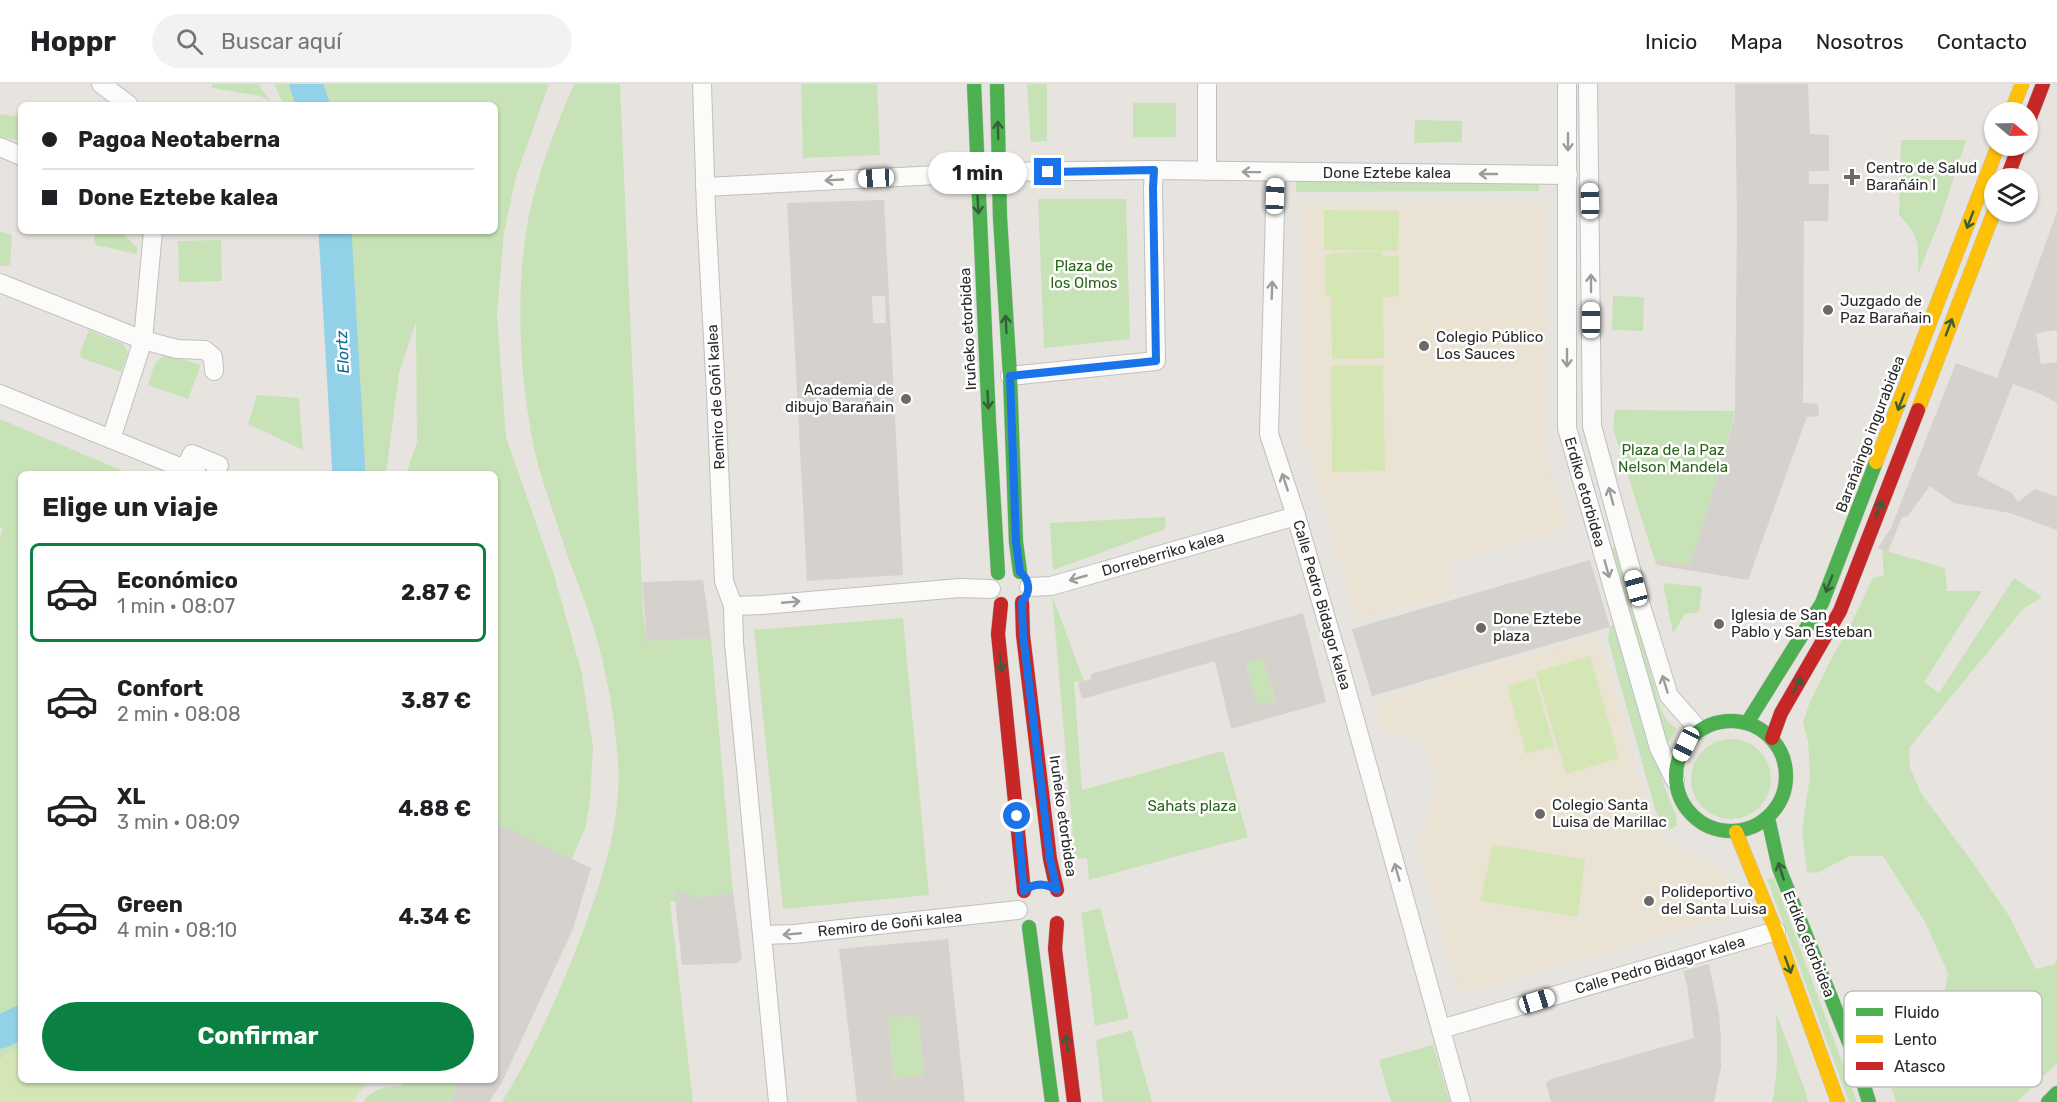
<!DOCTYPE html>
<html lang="es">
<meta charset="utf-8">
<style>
body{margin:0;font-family:Rubik,sans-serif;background:#f2f2f2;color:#202124;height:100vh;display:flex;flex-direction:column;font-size:22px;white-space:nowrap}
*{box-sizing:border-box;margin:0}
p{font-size:20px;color:#757577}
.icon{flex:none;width:33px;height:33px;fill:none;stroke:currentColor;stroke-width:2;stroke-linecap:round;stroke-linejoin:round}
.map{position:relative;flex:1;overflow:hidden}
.side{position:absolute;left:18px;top:387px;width:480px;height:612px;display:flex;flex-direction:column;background:#fff;border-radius:9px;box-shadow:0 2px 4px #0004}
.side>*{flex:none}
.banner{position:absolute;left:18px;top:18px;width:480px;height:132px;border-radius:9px;box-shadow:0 2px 4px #0004;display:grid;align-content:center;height:132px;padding:0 24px;background:#fff}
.needle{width:39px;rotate:109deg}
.fabs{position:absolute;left:1984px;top:18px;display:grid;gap:12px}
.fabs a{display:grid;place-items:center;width:54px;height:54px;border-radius:50%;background:#fff;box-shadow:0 2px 4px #0004;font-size:30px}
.end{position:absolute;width:27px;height:27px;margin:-14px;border:8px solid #1a73e8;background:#fff;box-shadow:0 0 0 3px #fff}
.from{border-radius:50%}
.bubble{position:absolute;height:42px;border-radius:21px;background:#fff;box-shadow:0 2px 4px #0004;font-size:20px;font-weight:700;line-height:42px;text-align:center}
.car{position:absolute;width:18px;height:36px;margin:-18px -9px;border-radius:8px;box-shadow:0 0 4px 2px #0007;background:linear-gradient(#fff 24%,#345 0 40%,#fff 0 76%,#345 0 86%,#fff 0)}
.banner b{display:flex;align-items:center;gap:21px;height:57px;font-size:22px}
.banner b+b{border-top:2px solid #e0e0e0}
.banner i{width:15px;height:15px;background:#202124}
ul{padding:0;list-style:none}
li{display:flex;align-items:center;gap:18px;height:99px;margin:0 12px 9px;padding:0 12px;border:3px solid transparent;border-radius:9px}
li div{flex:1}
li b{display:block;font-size:22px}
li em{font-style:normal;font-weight:700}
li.active{border-color:#0b8043}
li>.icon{width:54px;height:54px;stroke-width:1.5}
h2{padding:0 24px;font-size:27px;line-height:72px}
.action{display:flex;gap:12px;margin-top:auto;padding:12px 24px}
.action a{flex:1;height:69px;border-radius:36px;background:#0b8043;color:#fff;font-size:24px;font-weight:700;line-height:69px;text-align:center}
header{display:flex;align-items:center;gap:36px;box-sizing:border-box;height:84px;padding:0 30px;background:#fff;border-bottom:2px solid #e0e0e0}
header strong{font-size:28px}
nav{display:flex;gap:33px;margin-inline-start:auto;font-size:21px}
.search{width:420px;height:54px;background:#f2f2f2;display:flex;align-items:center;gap:15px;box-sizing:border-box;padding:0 21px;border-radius:33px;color:#757577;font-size:22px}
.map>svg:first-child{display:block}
</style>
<header>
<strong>Hoppr</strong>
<div class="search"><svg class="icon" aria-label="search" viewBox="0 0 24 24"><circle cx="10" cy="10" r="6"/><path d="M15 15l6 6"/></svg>Buscar aquí</div>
<nav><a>Inicio</a><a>Mapa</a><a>Nosotros</a><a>Contacto</a></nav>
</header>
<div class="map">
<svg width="2057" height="1018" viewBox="0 0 2057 1018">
<rect width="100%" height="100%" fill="#e7e3de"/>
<g fill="#eae2d3">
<path d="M1546,117V370L1567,443L1445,480L1454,509L1357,537L1302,346L1301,120Z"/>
<path d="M1599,551L1653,741L1664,756L1681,766L1717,781L1727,795L1740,830L1459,909L1416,757L1428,736L1438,691L1426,663L1406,651L1384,647L1377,616Z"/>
</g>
<g fill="#c8e2b7">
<path d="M212,0H258L271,18L261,12L212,4Z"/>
<path d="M274,0H549L516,92L504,148L497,231L506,353L554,491L581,586L593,662L590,718L585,745L571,776L495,739V390H406L417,358L416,238L399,289L386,390H349L335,147H495V21H284Z"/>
<path d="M574,0H620L643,530L648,557L711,554L733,809L670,818L693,1018H502C535,965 560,908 582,850C602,796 622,737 618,678C615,633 606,585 593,542C583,510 569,479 559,446C550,418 539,389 533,359C519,290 515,201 529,131C539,86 556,42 574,0Z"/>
<path d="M801,0H877L880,71L803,74Z"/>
<path d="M1027,0H1047V57L1031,58Z"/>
<rect x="1133" y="19" width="43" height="34"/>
<path d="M0,30L21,33V57L0,53Z"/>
<path d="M1415,36L1462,37V58L1414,59Z"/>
<path d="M1901,56H1966L1941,133L1918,190C1918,161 1921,153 1899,131Z"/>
<path d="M1296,95H1539V107L1296,108Z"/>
<path d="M1038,115H1126L1130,255L1044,264Z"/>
<path d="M95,147H120L137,163V170L96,161L94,156Z"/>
<path d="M0,148L10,150L12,153L10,181L0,182Z"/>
<path d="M221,156L222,197L179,198L178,157Z"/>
<path d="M1613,212L1644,213L1643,247L1612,246Z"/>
<path d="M89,246L123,260L128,268L121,288L81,274L80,269Z"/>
<path d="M168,271L201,281L188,315L148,301C152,289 154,273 168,271Z"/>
<path d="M257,311L299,314L303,366L248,340Z"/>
<path d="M1615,326L1735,327L1724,372L1690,482L1655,477L1613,344Z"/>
<path d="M0,335L130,390H21V962L0,975V452L3,444L0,443Z"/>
<path d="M1165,433L1166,440L1163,446L1053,486L1050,439Z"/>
<path d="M1616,463L1661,626L1668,638L1677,645L1666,662L1611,464Z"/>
<path d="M1882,466L1945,484L1947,507H1982L1924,598L1939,609L2014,494L2042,513L2023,525L1909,664L1910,684L1921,709L1973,779L2009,832L2036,885L2053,881L2057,877V979L2017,1018H1896L1883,976L1893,946L1923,932L1943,914L1948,889L1925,838L1883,772H1850L1817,789L1807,788L1802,747L1810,692L1808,657L1803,638L1810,618L1830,577L1850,542L1873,494L1884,491Z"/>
<path d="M1663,499L1702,503L1699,528L1685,530L1673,549Z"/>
<path d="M1052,511L1084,597L1074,598L1082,706L1223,667L1248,753L1089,796L1087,774L1075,775Z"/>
<path d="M903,534L929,811L783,825L754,546Z"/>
<path d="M1616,539L1666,708L1676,731L1677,741L1671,745L1663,741L1655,725L1608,556L1610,543Z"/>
<path d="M1263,574L1276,618L1258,623L1246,579Z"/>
<circle cx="1731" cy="695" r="40"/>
<path d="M1774,794L1857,1018H1849L1767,795Z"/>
<path d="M1100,824L1129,934L1095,942L1081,829Z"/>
<path d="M1776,929L1805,1006L1808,1018H1772C1779,988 1777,959 1776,929Z"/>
<path d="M918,931L924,991L894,995L888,934Z"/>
<path d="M1132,946L1152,1018H1103L1096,956Z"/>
<path d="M1433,961L1450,1018H1391L1379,976Z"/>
<path d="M406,996H459L451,1018H363C373,1004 385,1003 402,1002Z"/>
</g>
<g fill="#d3e6b4">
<path d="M1324,126L1399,127L1398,167L1324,166Z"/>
<path d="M1382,168L1383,172H1399V212L1383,213L1384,274L1332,275L1331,212H1325V171H1330V169Z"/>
<path d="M1383,281L1385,387L1332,388L1331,282Z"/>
<path d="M1590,572L1619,674L1566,690L1536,588Z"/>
<path d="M1535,594L1554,662L1526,670L1507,602Z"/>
<path d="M1493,761L1585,775L1578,833L1480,817Z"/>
<path d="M21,962V996H368L353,1018H0V975Z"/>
</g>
<g fill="#d5d1cd" fill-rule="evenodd">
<path d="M1735,0H1808L1810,50L1829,51V87H1809V100H1829L1828,137H1804L1803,319L1818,320L1819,332L1807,333L1748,496L1657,481L1655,477L1690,481L1724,372L1735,330L1737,137Z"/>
<path d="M884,116L903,491L807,497L787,119ZM872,212H885L886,239H873Z"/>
<path d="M2057,128V246L2036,249L2041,280L2057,278V319L2041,310L2013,300L1977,391L2012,409L2018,418L2035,405L2057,413V446L2010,429L1954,419L1930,402L1907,433H1902L1888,468L1878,464L1891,444L1956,279L1997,294Z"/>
<path d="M1590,476L1610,543L1372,612L1352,545Z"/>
<path d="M703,496L711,554L647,557L642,498Z"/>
<path d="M1303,529L1326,618L1231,645L1215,577L1082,615L1078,599L1091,595V590ZM1263,575L1276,617L1258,622L1246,580Z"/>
<path d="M495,739L591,784L573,845L501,1000L489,1018H451L459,996H495Z"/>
<path d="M674,805L697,814L733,809L742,875L736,879L682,881Z"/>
<path d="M948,855L965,1018H857L839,865ZM918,931L924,991L894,995L888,934Z"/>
<path d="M1709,880L1719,929L1721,955V983L1714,1018H1551L1546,999L1551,995L1694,954L1687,901L1683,887Z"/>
</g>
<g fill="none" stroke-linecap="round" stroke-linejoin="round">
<g stroke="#92d1e8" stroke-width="33">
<path d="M306,0L313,21"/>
<path d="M335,147L349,390"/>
<path d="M0,948L21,938"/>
</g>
<g stroke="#c1bfc0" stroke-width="20">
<g id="street">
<path d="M101,0L129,21"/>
<path d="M702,0L706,126L716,310L724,497L733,522L734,559L778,1018"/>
<path d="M1567,0V344L1659,664L1675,696"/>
<path d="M1588,0L1592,342L1641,522L1669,612L1699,646"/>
<path d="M0,63L21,72"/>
<path d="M1207,87V0"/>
<path d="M999,88L1154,86L1568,91"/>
<path d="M1276,88L1269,350L1296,432L1338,575L1461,1018"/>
<path d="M705,103L977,89"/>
<path d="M0,199L143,256L177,265L205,266L213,273L214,287"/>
<path d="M1010,292L1156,277L1153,104L1154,86"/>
<path d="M0,310L197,390"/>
<path d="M111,355L143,256L153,147"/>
<path d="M185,385L192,370L219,381L215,390"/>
<path d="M1029,503L1051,502L1296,432"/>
<path d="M733,522L762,521L960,504L991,505"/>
<path d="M762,851L794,850L1018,826"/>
<path d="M1441,945L1776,847"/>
</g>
</g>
<g stroke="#c1bfc0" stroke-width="15">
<g id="fast">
<path d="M974,0L989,338L998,489"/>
<path d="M997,0L1000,134L1010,292L1016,458L1020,488"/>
<circle cx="1731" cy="692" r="55"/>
<path d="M1747,639L1822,519L1876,378"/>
<path d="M1768,734L1779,784L1856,976L1869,1018"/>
<path d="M1029,843L1052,1018"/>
<path d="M2048,1018L2057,1009"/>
</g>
</g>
<g stroke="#c1bfc0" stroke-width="15">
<g id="slow">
<path d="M2011,28L2022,0"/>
<path d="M1918,326L1995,125"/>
<path d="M1876,378L1998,62"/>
<path d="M1736,748L1776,847L1838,1018"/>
</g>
</g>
<g stroke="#c1bfc0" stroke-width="15">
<g id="jam">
<path d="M2028,39L2043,0"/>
<path d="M2007,94L2019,62"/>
<path d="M1022,518L1023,551L1050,775L1057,806"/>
<path d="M1001,520L998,550L1024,807"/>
<path d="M1772,654L1781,629L1840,527L1918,326"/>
<path d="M1057,839L1055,865L1074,1018"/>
</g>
</g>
<use href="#street" stroke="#fbfbfa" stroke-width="18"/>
<use href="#fast" stroke="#4caf50" stroke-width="14"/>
<use href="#slow" stroke="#ffc107" stroke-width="14"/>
<use href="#jam" stroke="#c62828" stroke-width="14"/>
</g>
<defs><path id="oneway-shaft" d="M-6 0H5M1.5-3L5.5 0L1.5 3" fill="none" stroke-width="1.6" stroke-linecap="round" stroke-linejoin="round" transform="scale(1.5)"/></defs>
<g stroke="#375f39">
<use href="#oneway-shaft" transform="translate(998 46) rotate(-91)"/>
<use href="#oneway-shaft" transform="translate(978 121) rotate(87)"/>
<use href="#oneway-shaft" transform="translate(1970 136) rotate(111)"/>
<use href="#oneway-shaft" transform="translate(1006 240) rotate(-93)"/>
<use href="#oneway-shaft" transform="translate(1949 243) rotate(-69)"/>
<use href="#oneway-shaft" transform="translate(988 316) rotate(87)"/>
<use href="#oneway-shaft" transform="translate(1901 318) rotate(111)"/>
<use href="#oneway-shaft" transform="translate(1879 425) rotate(-69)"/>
<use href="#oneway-shaft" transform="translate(1829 500) rotate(111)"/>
<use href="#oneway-shaft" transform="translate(1001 579) rotate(84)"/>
<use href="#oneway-shaft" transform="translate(1797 601) rotate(-60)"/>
<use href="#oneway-shaft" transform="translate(1781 787) rotate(-108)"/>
<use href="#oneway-shaft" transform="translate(1788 881) rotate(70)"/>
<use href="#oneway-shaft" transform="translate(1067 960) rotate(-97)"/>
</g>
<g stroke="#9c9c9c">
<use href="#oneway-shaft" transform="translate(1568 58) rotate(90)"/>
<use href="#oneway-shaft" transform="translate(1251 88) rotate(-179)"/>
<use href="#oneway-shaft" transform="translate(1488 90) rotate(-180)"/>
<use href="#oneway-shaft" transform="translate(834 96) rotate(177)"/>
<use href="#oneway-shaft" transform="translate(1591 199) rotate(-90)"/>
<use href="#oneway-shaft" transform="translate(1272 206) rotate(-88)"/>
<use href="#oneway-shaft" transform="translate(1567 274) rotate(90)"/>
<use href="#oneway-shaft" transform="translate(1285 398) rotate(-108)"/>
<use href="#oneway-shaft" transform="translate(1611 412) rotate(-105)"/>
<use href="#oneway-shaft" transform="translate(1607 485) rotate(74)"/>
<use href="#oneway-shaft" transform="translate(1078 494) rotate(164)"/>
<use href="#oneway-shaft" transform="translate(791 518) rotate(-5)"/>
<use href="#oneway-shaft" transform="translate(1665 600) rotate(-107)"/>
<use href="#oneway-shaft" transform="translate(1397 788) rotate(-106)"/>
<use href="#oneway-shaft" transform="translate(792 850) rotate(175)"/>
</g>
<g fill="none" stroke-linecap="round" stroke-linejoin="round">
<path stroke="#1a73e8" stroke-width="8" d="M1017,732L1024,807C1035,798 1046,799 1057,806L1050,775L1023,550L1022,518C1031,508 1030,496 1020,488L1016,458L1010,292L1156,277L1153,104L1154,86L1048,88"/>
</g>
<g fill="#6c6a68" stroke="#fff" stroke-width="2">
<path d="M1849 84h6v6h6v6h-6v6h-6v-6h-6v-6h6z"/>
<circle cx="1828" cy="226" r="6"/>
<circle cx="1424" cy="262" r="6"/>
<circle cx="906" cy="315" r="6"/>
<circle cx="1719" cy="540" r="6"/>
<circle cx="1481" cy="544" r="6"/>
<circle cx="1540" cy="730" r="6"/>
<circle cx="1649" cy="817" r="6"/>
</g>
<g text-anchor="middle" stroke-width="5" stroke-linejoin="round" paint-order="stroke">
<g font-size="15" fill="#292929" stroke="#fff" text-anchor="start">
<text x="1866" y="89">Centro de Salud<tspan x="1866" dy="17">Barañáin I</tspan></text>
<text x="1840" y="222">Juzgado de<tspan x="1840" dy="17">Paz Barañain</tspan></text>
<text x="1436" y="258">Colegio Público<tspan x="1436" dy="17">Los Sauces</tspan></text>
<text x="894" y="311" text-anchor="end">Academia de<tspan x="894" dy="17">dibujo Barañain</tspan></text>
<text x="1731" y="536">Iglesia de San<tspan x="1731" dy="17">Pablo y San Esteban</tspan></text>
<text x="1493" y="540">Done Eztebe<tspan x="1493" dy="17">plaza</tspan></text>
<text x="1552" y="726">Colegio Santa<tspan x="1552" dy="17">Luisa de Marillac</tspan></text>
<text x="1661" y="813">Polideportivo<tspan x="1661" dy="17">del Santa Luisa</tspan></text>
</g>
<g font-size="15" fill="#292929" stroke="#fff">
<text x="1387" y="94">Done Eztebe kalea</text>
<text transform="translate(968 245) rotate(-93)" y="5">Iruñeko etorbidea</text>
<text transform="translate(716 313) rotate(-93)" y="5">Remiro de Goñi kalea</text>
<text transform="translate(1870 350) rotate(-69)" y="5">Barañaingo ingurabidea</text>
<text transform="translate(1585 408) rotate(74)" y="5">Erdiko etorbidea</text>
<text transform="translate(1163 470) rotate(-16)" y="5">Dorreberriko kalea</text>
<text transform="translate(1322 521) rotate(74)" y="5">Calle Pedro Bidagor kalea</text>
<text transform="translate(1063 732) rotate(82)" y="5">Iruñeko etorbidea</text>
<text transform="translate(890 840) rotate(-6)" y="5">Remiro de Goñi kalea</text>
<text transform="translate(1809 860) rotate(68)" y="5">Erdiko etorbidea</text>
<text transform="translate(1660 881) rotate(-16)" y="5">Calle Pedro Bidagor kalea</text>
</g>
<g font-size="15" fill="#28641a" stroke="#fff">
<text x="1084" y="187">Plaza de<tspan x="1084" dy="17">los Olmos</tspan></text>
<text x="1673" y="371">Plaza de la Paz<tspan x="1673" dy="17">Nelson Mandela</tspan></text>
<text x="1192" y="727">Sahats plaza</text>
</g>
<g font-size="16" font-style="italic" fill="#0e6697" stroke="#fff">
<text transform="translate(342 268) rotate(-93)" y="6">Elortz</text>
</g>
</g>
<rect x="1844" y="907" width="198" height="96" rx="9" fill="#fff" stroke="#bfbfbf" stroke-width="1.5"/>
<rect x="1856" y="924" width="27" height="8" fill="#4caf50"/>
<rect x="1856" y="951" width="27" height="8" fill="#ffc107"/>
<rect x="1856" y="978" width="27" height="8" fill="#c62828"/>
<g font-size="16" fill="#292929">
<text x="1894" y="934">Fluido</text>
<text x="1894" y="961">Lento</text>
<text x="1894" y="988">Atasco</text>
</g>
</svg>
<div class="fabs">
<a><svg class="needle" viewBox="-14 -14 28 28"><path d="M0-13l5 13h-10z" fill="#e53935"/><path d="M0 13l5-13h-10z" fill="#757577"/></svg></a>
<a><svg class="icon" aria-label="layers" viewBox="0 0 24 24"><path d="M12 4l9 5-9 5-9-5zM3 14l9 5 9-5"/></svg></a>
</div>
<i class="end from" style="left:1017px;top:732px"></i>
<i class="end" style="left:1048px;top:88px"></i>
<div class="bubble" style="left:928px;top:68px;width:99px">1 min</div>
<i class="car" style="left:876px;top:94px;rotate:267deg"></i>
<i class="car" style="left:1275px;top:112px;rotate:2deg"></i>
<i class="car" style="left:1590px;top:117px;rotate:359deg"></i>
<i class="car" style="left:1591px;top:236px;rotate:0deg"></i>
<i class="car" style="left:1636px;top:504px;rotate:345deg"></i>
<i class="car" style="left:1686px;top:660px;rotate:206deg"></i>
<i class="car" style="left:1537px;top:917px;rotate:73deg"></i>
<div class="banner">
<b><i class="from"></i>Pagoa Neotaberna</b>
<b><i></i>Done Eztebe kalea</b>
</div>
<section class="side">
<h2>Elige un viaje</h2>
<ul>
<li class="active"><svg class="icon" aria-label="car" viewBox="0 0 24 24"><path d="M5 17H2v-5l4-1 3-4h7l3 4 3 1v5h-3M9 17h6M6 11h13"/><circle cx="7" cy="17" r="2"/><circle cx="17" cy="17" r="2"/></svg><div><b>Económico</b><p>1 min · 08:07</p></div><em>2.87 €</em></li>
<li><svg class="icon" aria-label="car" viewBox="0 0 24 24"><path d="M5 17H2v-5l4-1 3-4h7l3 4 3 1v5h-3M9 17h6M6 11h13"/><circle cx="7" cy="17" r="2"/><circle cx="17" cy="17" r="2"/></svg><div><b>Confort</b><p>2 min · 08:08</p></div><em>3.87 €</em></li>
<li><svg class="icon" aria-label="car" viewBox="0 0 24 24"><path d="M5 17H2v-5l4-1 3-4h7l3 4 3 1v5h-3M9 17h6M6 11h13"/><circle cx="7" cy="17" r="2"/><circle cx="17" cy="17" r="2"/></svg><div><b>XL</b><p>3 min · 08:09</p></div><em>4.88 €</em></li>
<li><svg class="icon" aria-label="car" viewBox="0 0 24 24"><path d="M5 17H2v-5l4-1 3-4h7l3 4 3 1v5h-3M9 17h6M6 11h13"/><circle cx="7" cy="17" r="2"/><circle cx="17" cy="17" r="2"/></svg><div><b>Green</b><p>4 min · 08:10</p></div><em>4.34 €</em></li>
</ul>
<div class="action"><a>Confirmar</a></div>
</section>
</div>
